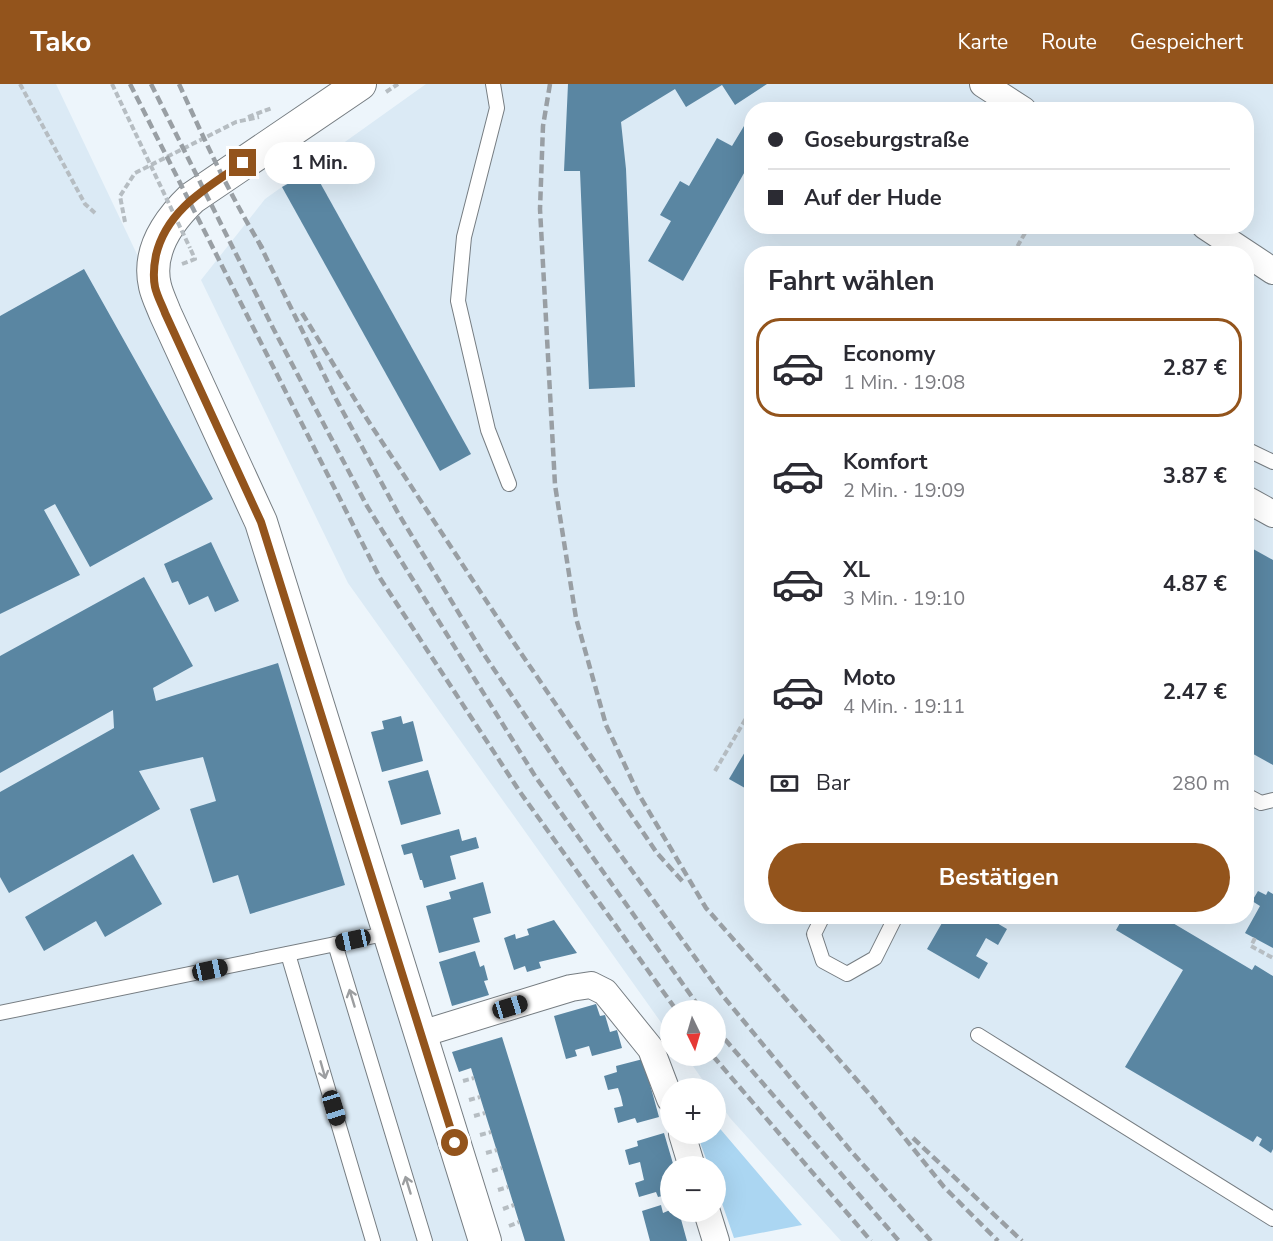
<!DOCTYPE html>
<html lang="de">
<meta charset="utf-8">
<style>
body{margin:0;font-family:"Nunito Sans",sans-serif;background:#f7f7f7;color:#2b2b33;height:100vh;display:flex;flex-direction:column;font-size:22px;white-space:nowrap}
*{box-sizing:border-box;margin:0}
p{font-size:20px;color:#7c7c81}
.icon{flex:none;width:33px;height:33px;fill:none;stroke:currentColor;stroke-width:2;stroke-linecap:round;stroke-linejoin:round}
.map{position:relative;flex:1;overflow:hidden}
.side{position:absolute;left:744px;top:162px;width:510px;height:678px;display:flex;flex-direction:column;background:#fff;border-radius:24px;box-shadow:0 6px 24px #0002}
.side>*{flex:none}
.banner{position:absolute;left:744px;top:18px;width:510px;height:132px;border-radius:24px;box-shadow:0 6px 24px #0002;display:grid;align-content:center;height:132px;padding:0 24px;background:#fff}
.needle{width:39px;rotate:175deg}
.controls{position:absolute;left:660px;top:916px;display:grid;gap:12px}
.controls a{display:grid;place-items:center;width:66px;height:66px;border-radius:50%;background:#fff;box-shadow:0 6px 24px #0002;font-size:30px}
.end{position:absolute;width:27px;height:27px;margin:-14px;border:8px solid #93541c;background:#fff;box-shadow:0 0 0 3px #fff}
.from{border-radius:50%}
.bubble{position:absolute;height:42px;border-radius:21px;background:#fff;box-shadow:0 6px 24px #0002;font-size:20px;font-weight:700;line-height:42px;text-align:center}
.car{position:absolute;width:18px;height:36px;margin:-18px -9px;border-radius:8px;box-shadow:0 0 4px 2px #0007;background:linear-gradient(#222 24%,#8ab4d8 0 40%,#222 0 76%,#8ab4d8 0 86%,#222 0)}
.banner b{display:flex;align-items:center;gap:21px;height:57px;font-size:22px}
.banner b+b{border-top:2px solid #e1e1e2}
.banner i{width:15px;height:15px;background:#2b2b33}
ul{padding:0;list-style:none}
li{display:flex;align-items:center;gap:18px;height:99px;margin:0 12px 9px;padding:0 12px;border:3px solid transparent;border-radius:24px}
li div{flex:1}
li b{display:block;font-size:22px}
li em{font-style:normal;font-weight:700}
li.current{border-color:#93541c}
li>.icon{width:54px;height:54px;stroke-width:1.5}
h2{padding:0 24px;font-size:27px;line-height:72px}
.pay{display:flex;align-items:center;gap:15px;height:66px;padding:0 24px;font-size:22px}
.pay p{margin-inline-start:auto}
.primary-button{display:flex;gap:12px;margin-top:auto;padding:12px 24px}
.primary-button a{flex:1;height:69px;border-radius:36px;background:#93541c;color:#fff;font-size:24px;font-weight:700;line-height:69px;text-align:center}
header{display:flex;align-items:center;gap:36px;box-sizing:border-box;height:84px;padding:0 30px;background:#93541c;color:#fff}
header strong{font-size:28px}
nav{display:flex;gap:33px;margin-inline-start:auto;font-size:21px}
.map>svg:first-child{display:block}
</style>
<header>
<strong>Tako</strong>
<nav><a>Karte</a><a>Route</a><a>Gespeichert</a></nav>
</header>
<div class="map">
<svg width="1273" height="1157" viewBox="0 0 1273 1157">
<rect width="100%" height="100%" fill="#edf5fb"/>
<g fill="#dbeaf5" fill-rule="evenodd">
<path d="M0,0H56L291,494L493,1157H0Z"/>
<path d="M426,0H1273V1157H841L730,1034L716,1014V1005H709L686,972H716V927H670V951L348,499L201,196L265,115ZM752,26H1246V142H752ZM752,170H1246V832H752Z"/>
</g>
<path fill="#abd6f2" d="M716,1040L802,1141L734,1154L716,1102V1083H709L697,1050H716Z"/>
<g fill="#5a86a2">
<path d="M568,0H767L735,21L722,1L686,23L675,5L621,38L626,85L635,303L589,305L580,87H564Z"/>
<path d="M744,42L752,46V75L683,197L648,177L671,137L660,131L680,97L689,102L717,54L732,62Z"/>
<path d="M313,86L471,370L440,387L282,103Z"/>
<path d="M84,185L213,415L90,483L55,420L44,426L80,491L0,530V232Z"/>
<path d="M211,458L239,517L215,528L208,512L189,521L178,497L172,499L164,480Z"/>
<path d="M1246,461L1273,476V681L1246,666Z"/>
<path d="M144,493L193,582L153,604L156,617L278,579L345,801L250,830L238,791L213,799L190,725L216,717L203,673L139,687L160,725L9,809L0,793V708L114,644L113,626L0,689V572Z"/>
<path d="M401,632L403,640L413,637L423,677L382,688L371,648L384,645L382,637Z"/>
<path d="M752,656V708L729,695Z"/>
<path d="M428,686L441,730L401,741L388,697Z"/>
<path d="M459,745L462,757L476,753L479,764L450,772L456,795L424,804L422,796H420L412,769L404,771L401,761Z"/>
<path d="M133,770L162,820L105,853L96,837L44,867L25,833Z"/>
<path d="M483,798L491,829L473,834L480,858L439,869L426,822L451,815L449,808Z"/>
<path d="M1258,807L1266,811L1268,807L1273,810V864L1245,849L1260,822L1252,817Z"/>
<path d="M946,832H985L1007,845L998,861L986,854L976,872L988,879L979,895L927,865Z"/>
<path d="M1124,832H1161L1252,886L1255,881L1273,892V1065L1271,1069L1259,1061L1262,1055L1257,1052L1253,1058L1125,983L1183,886L1116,846Z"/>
<path d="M554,836L577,869L539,878L541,884L527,888L525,882L514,886L504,854L515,850L516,855L529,851L527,845Z"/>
<path d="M475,867L480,883L484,881L488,896L484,897L489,911L452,922L439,878Z"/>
<path d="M596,920L600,932L605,931L610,948L617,946L622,964L592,972L589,962L575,966L577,972L566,975L554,932Z"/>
<path d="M502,953L559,1137L565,1157H525L471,984L459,988L452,968Z"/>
<path d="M643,975L659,1033L637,1039L635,1034L618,1039L614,1024L623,1022L621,1013L618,1004L608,1006L604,992L617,988L616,982Z"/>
<path d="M664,1049L674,1083H670V1110L658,1113L656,1108L639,1113L635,1099L644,1096L640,1078L629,1081L625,1066L638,1062L637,1057Z"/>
<path d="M661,1121L663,1129L670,1126L679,1128L687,1157H650L642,1127Z"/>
</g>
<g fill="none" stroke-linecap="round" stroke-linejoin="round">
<g stroke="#767d82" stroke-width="16">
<g id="service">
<path d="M493,0L497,24L464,153L458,217L488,346L509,400"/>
<path d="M1246,365L1273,378"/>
<path d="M1246,711L1261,719L1273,716"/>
<path d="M823,832L814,850L823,877L847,890L875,874L896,832"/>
<path d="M335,860L425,1157"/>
<path d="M288,870L373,1157"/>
<path d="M0,929L389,849"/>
<path d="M978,951L1273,1135"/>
</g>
</g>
<g stroke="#767d82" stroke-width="28">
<g id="minor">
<path d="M983,0L1023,26"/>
<path d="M1205,142L1273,187"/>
<path d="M1246,415L1273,430"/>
<path d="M421,950L571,904L591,901L605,908L651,965L670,1015"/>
<path d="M682,1050L692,1083"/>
<path d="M707,1128L716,1157"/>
</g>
</g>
<g stroke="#767d82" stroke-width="34">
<path id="tertiary" d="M360,0L192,114C168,137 147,168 155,202C157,211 162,221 165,229L261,438L485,1157"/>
</g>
<g stroke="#b6bdc2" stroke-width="4" stroke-dasharray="6 3" stroke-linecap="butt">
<path d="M20,0L85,120L95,129"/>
<path d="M386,8L398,0"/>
<path d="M248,33L272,24"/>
<path d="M125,138L120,112L135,89L236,38L259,33"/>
<path d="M1013,170L1029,142"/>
<path d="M182,180L195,175L190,164"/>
<path d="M715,687L752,624"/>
<path d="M1255,854L1251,862L1273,874"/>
<path d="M463,997L474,994"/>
<path d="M469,1016L480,1013"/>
<path d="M474,1032L485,1029"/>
<path d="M480,1051L491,1048"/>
<path d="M486,1069L497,1066"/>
<path d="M492,1087L502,1084"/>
<path d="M498,1106L508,1103"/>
<path d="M503,1125L514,1121"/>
<path d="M509,1142L519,1138"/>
</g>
<use href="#service" stroke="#fff" stroke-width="14"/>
<use href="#minor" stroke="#fff" stroke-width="26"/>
<use href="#tertiary" stroke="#fff" stroke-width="32"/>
<g stroke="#999fa4" stroke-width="4.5" stroke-dasharray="9 4.5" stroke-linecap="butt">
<path d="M130,0L380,494L520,708L677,927"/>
<path d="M151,0L273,244L367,422L535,692L702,927"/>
<path d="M179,0C205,57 230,112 263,165"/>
<path d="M550,0L543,42L540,125L555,401L576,534L606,641L638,709L706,824L871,1012L944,1103L998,1157"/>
<path d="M258,157L336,315L398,429L483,569L601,744L723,912L850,1066L931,1157"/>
<path d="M302,229L367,335L512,556L657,769L684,799"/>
<path d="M716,945L899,1157"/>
<path d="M713,972L871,1157"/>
<path d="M913,1054L1022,1157"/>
</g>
<path stroke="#b6bdc2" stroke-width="4" stroke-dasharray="6 3" stroke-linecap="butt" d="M112,0L190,164"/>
</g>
<defs><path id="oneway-shaft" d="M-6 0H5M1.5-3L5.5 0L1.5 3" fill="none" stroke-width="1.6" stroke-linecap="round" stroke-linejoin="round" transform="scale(1.5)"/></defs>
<g stroke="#9c9ea0">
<use href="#oneway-shaft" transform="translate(352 914) rotate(-107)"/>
<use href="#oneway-shaft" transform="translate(323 986) rotate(74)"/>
<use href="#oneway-shaft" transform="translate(408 1101) rotate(-107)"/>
</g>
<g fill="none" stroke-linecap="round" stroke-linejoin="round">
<path stroke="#93541c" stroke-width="8" d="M243,79C207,104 167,125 156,171C154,181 153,193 155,203C157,212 162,221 165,229L261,438L455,1059"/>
</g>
</svg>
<div class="controls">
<a><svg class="needle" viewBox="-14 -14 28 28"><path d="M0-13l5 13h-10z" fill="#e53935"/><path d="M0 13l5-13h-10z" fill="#7c7c81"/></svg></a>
<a>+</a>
<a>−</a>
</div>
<i class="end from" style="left:455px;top:1059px"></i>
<i class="end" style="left:243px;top:79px"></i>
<div class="bubble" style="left:264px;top:58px;width:111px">1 Min.</div>
<i class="car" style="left:353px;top:856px;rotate:258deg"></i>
<i class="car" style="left:210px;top:886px;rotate:78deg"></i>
<i class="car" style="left:510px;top:923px;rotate:73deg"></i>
<i class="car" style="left:334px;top:1024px;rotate:163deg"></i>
<div class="banner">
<b><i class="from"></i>Goseburgstraße</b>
<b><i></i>Auf der Hude</b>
</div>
<section class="side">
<h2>Fahrt wählen</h2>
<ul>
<li class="current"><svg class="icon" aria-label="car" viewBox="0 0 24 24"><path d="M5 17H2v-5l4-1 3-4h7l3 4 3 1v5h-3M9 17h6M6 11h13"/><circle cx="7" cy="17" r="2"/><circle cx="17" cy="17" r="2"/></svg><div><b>Economy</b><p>1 Min. · 19:08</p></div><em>2.87 €</em></li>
<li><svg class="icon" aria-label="car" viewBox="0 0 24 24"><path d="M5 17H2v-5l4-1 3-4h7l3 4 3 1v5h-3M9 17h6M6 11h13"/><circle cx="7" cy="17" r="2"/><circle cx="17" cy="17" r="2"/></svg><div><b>Komfort</b><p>2 Min. · 19:09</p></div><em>3.87 €</em></li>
<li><svg class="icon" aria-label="car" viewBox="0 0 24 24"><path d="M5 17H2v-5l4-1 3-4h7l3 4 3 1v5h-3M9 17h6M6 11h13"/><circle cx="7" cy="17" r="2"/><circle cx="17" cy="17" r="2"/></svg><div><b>XL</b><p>3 Min. · 19:10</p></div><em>4.87 €</em></li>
<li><svg class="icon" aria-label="car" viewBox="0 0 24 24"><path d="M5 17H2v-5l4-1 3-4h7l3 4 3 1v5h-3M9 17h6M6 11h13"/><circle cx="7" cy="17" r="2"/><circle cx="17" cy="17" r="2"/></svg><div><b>Moto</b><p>4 Min. · 19:11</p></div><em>2.47 €</em></li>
</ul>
<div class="pay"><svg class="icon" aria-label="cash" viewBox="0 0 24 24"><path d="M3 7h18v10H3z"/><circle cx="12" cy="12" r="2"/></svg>Bar<p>280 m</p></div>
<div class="primary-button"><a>Bestätigen</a></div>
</section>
</div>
